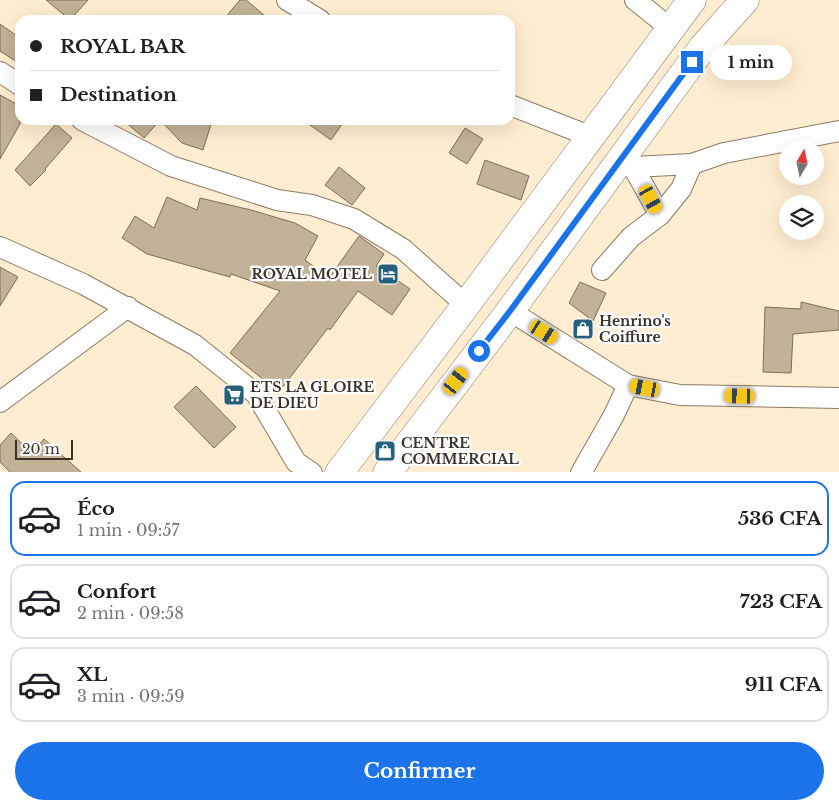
<!DOCTYPE html>
<html lang="fr">
<meta charset="utf-8">
<style>
body{margin:0;font-family:"Libre Baskerville",serif;background:#f2f2f2;color:#202124;height:100vh;display:flex;flex-direction:column;font-size:19px;white-space:nowrap}
*{box-sizing:border-box;margin:0}
p{font-size:16px;color:#757577}
.icon{flex:none;width:28px;height:28px;fill:none;stroke:currentColor;stroke-width:2;stroke-linecap:round;stroke-linejoin:round}
.map{position:relative;height:472px;overflow:hidden}
.side{display:flex;flex-direction:column;background:#fff;flex:1}
.side>*{flex:none}
.hud{position:absolute;left:15px;top:15px;width:500px;height:110px;border-radius:15px;box-shadow:0 5px 20px #0002;display:grid;align-content:center;height:110px;padding:0 15px;background:#fff}
.needle{width:32px;rotate:9deg}
.controls{position:absolute;left:779px;top:140px;display:grid;gap:10px}
.controls a{display:grid;place-items:center;width:45px;height:45px;border-radius:50%;background:#fff;box-shadow:0 5px 20px #0002;font-size:25px}
.scale{position:absolute;left:15px;bottom:12px;width:58px;box-sizing:border-box;padding-left:5px;border:2px solid #393328;border-top:0;font-size:14px;line-height:18px;white-space:nowrap;color:#393328;-webkit-text-stroke:4px #fff;paint-order:stroke}
.end{position:absolute;width:22px;height:22px;margin:-11px;border:6px solid #1a73e8;background:#fff;box-shadow:0 0 0 2px #fff}
.from{border-radius:50%}
.bubble{position:absolute;height:35px;border-radius:18px;background:#fff;box-shadow:0 5px 20px #0002;font-size:16px;font-weight:800;line-height:35px;text-align:center}
.car{position:absolute;width:15px;height:30px;margin:-15px -8px;border-radius:6px;box-shadow:0 0 4px 1px #0007;background:linear-gradient(#f5c518 24%,#345 0 40%,#f5c518 0 76%,#345 0 86%,#f5c518 0)}
.hud b{display:flex;align-items:center;gap:18px;height:48px;font-size:19px}
.hud b+b{border-top:1px solid #e0e0e0}
.hud i{width:12px;height:12px;background:#202124}
ul{padding:9px 0 0;list-style:none}
li{display:flex;align-items:center;gap:15px;height:75px;margin:0 10px 8px;padding:0 5px;border:2px solid #e0e0e0;border-radius:15px}
li div{flex:1}
li b{display:block;font-size:19px}
li em{font-style:normal;font-weight:800}
li.selected{border-color:#1a73e8}
li>.icon{width:45px;height:45px;stroke-width:1.5}
.primary-button{display:flex;gap:10px;margin-top:auto;padding:10px 15px}
.primary-button a{flex:1;height:58px;border-radius:30px;background:#1a73e8;color:#fff;font-size:20px;font-weight:800;line-height:58px;text-align:center}
.map>svg:first-child{display:block}
</style>
<div class="map">
<svg width="839" height="473" viewBox="0 0 839 473">
<rect width="100%" height="100%" fill="#feedd0"/>
<g fill="#c2b297" stroke="#7c6e54">
<path d="M46,0H88L70,20Z"/>
<path d="M240,0H246L270,20H223Z"/>
<path d="M0,24L20,38V64L0,51Z"/>
<path d="M0,95L20,106V124L0,159Z"/>
<path d="M123,120H200L211,124L203,150L182,143L160,120L144,138Z"/>
<path d="M303,120H345L331,140Z"/>
<path d="M56,124L72,138L45,169L46,170L30,186L15,170Z"/>
<path d="M465,128L483,139L467,164L449,153Z"/>
<path d="M485,160L529,176L521,200L477,184Z"/>
<path d="M339,167L365,188L352,205L325,185Z"/>
<path d="M167,197L197,210L200,198L251,210L295,223L318,236L305,260L329,278L359,236L384,254L376,266L410,289L392,315L358,291L330,330L328,328L279,392L230,353L280,291L231,274L230,277L147,254L122,238L135,216L154,228Z"/>
<path d="M0,267L18,277L0,306Z"/>
<path d="M580,282L606,293L593,321L569,303Z"/>
<path d="M801,302L839,311V330L793,334L791,373L763,372L765,307L801,309Z"/>
<path d="M196,386L236,427L214,448L174,407Z"/>
<path d="M11,433L32,453L44,439L82,473H11L0,462V445Z"/>
</g>
<g fill="none" stroke-linecap="round" stroke-linejoin="round">
<g stroke="#8b7b62" stroke-width="22">
<g id="minor">
<path d="M287,0L320,20"/>
<path d="M635,0L670,28"/>
<path d="M0,72L20,85"/>
<path d="M510,105L592,137"/>
<path d="M82,120L171,166L277,200L312,205L354,219L403,249L466,305"/>
<path d="M617,164L633,167L692,164L724,153L839,131"/>
<path d="M633,167L660,215"/>
<path d="M0,247L83,284L195,345L256,394L296,462L312,473"/>
<path d="M602,270L631,237L660,215L681,189L692,164"/>
<path d="M510,311L628,385L680,395L839,398"/>
<path d="M0,402L128,307"/>
<path d="M581,473L614,415L628,385"/>
</g>
</g>
<g stroke="#8b7b62" stroke-width="29">
<g id="primary">
<path d="M339,473L466,305L692,0"/>
<path d="M387,473L510,311L703,47L745,0"/>
</g>
</g>
<use href="#minor" stroke="#fff" stroke-width="20"/>
<use href="#primary" stroke="#fff" stroke-width="28"/>
</g>
<g fill="none" stroke-linecap="round" stroke-linejoin="round">
<path stroke="#1a73e8" stroke-width="6" d="M479,351L510,311L692,62"/>
</g>
<defs>
<g id="hotel-square" transform="scale(1.125)"><rect x="-9" y="-9" width="18" height="18" rx="4" fill="#27607a" stroke="#fff"/><path d="M-6-4.5h1.5V1H6V5H4.5V3h-9V5H-6ZM-4 0a1.8 1.8 0 1 1 3.6 0ZM.5 0V-2.5h3Q6-2.5 6 0Z" fill="#fff"/></g>
<g id="shop-square" transform="scale(1.125)"><rect x="-9" y="-9" width="18" height="18" rx="4" fill="#27607a" stroke="#fff"/><path d="M-5-2.5h2.3a2.7 3.5 0 0 1 5.4 0H5L5.5 6h-11ZM-1.5-2.5h3a1.5 2.3 0 0 0-3 0Z" fill="#fff"/></g>
<g id="supermarket-square" transform="scale(1.125)"><rect x="-9" y="-9" width="18" height="18" rx="4" fill="#27607a" stroke="#fff"/><path d="M-6-5.5h2.5l.6 2H6L4.5 2H-2.5L-4.4-4H-6ZM-1.5 3.2a1.3 1.3 0 1 0 .1 0ZM3 3.2a1.3 1.3 0 1 0 .1 0Z" fill="#fff"/></g>
</defs>
<g fill-rule="evenodd">
<use href="#hotel-square" x="388" y="274"/>
<use href="#shop-square" x="583" y="329"/>
<use href="#supermarket-square" x="234" y="395"/>
<use href="#shop-square" x="385" y="451"/>
</g>
<g text-anchor="middle" stroke-width="4.5" stroke-linejoin="round" paint-order="stroke">
<g font-size="14" font-weight="bold" fill="#393328" stroke="#fff" text-anchor="start">
<text x="372" y="279" text-anchor="end">ROYAL MOTEL</text>
<text x="599" y="326">Henrino's<tspan x="599" dy="16">Coiffure</tspan></text>
<text x="250" y="392">ETS LA GLOIRE<tspan x="250" dy="16">DE DIEU</tspan></text>
<text x="401" y="448">CENTRE<tspan x="401" dy="16">COMMERCIAL</tspan></text>
</g>
</g>
</svg>
<div class="controls">
<a><svg class="needle" viewBox="-14 -14 28 28"><path d="M0-13l5 13h-10z" fill="#e53935"/><path d="M0 13l5-13h-10z" fill="#757577"/></svg></a>
<a><svg class="icon" aria-label="layers" viewBox="0 0 24 24"><path d="M12 4l9 5-9 5-9-5zM3 14l9 5 9-5"/></svg></a>
</div>
<div class="scale">20 m</div>
<i class="end from" style="left:479px;top:351px"></i>
<i class="end" style="left:692px;top:62px"></i>
<div class="bubble" style="left:710px;top:45px;width:82px">1 min</div>
<i class="car" style="left:651px;top:199px;rotate:151deg"></i>
<i class="car" style="left:544px;top:332px;rotate:122deg"></i>
<i class="car" style="left:456px;top:381px;rotate:37deg"></i>
<i class="car" style="left:645px;top:388px;rotate:281deg"></i>
<i class="car" style="left:740px;top:396px;rotate:271deg"></i>
<div class="hud">
<b><i class="from"></i>ROYAL BAR</b>
<b><i></i>Destination</b>
</div>
</div>
<section class="side">
<ul>
<li class="selected"><svg class="icon" aria-label="car" viewBox="0 0 24 24"><path d="M5 17H2v-5l4-1 3-4h7l3 4 3 1v5h-3M9 17h6M6 11h13"/><circle cx="7" cy="17" r="2"/><circle cx="17" cy="17" r="2"/></svg><div><b>Éco</b><p>1 min · 09:57</p></div><em>536 CFA</em></li>
<li><svg class="icon" aria-label="car" viewBox="0 0 24 24"><path d="M5 17H2v-5l4-1 3-4h7l3 4 3 1v5h-3M9 17h6M6 11h13"/><circle cx="7" cy="17" r="2"/><circle cx="17" cy="17" r="2"/></svg><div><b>Confort</b><p>2 min · 09:58</p></div><em>723 CFA</em></li>
<li><svg class="icon" aria-label="car" viewBox="0 0 24 24"><path d="M5 17H2v-5l4-1 3-4h7l3 4 3 1v5h-3M9 17h6M6 11h13"/><circle cx="7" cy="17" r="2"/><circle cx="17" cy="17" r="2"/></svg><div><b>XL</b><p>3 min · 09:59</p></div><em>911 CFA</em></li>
</ul>
<div class="primary-button"><a>Confirmer</a></div>
</section>
